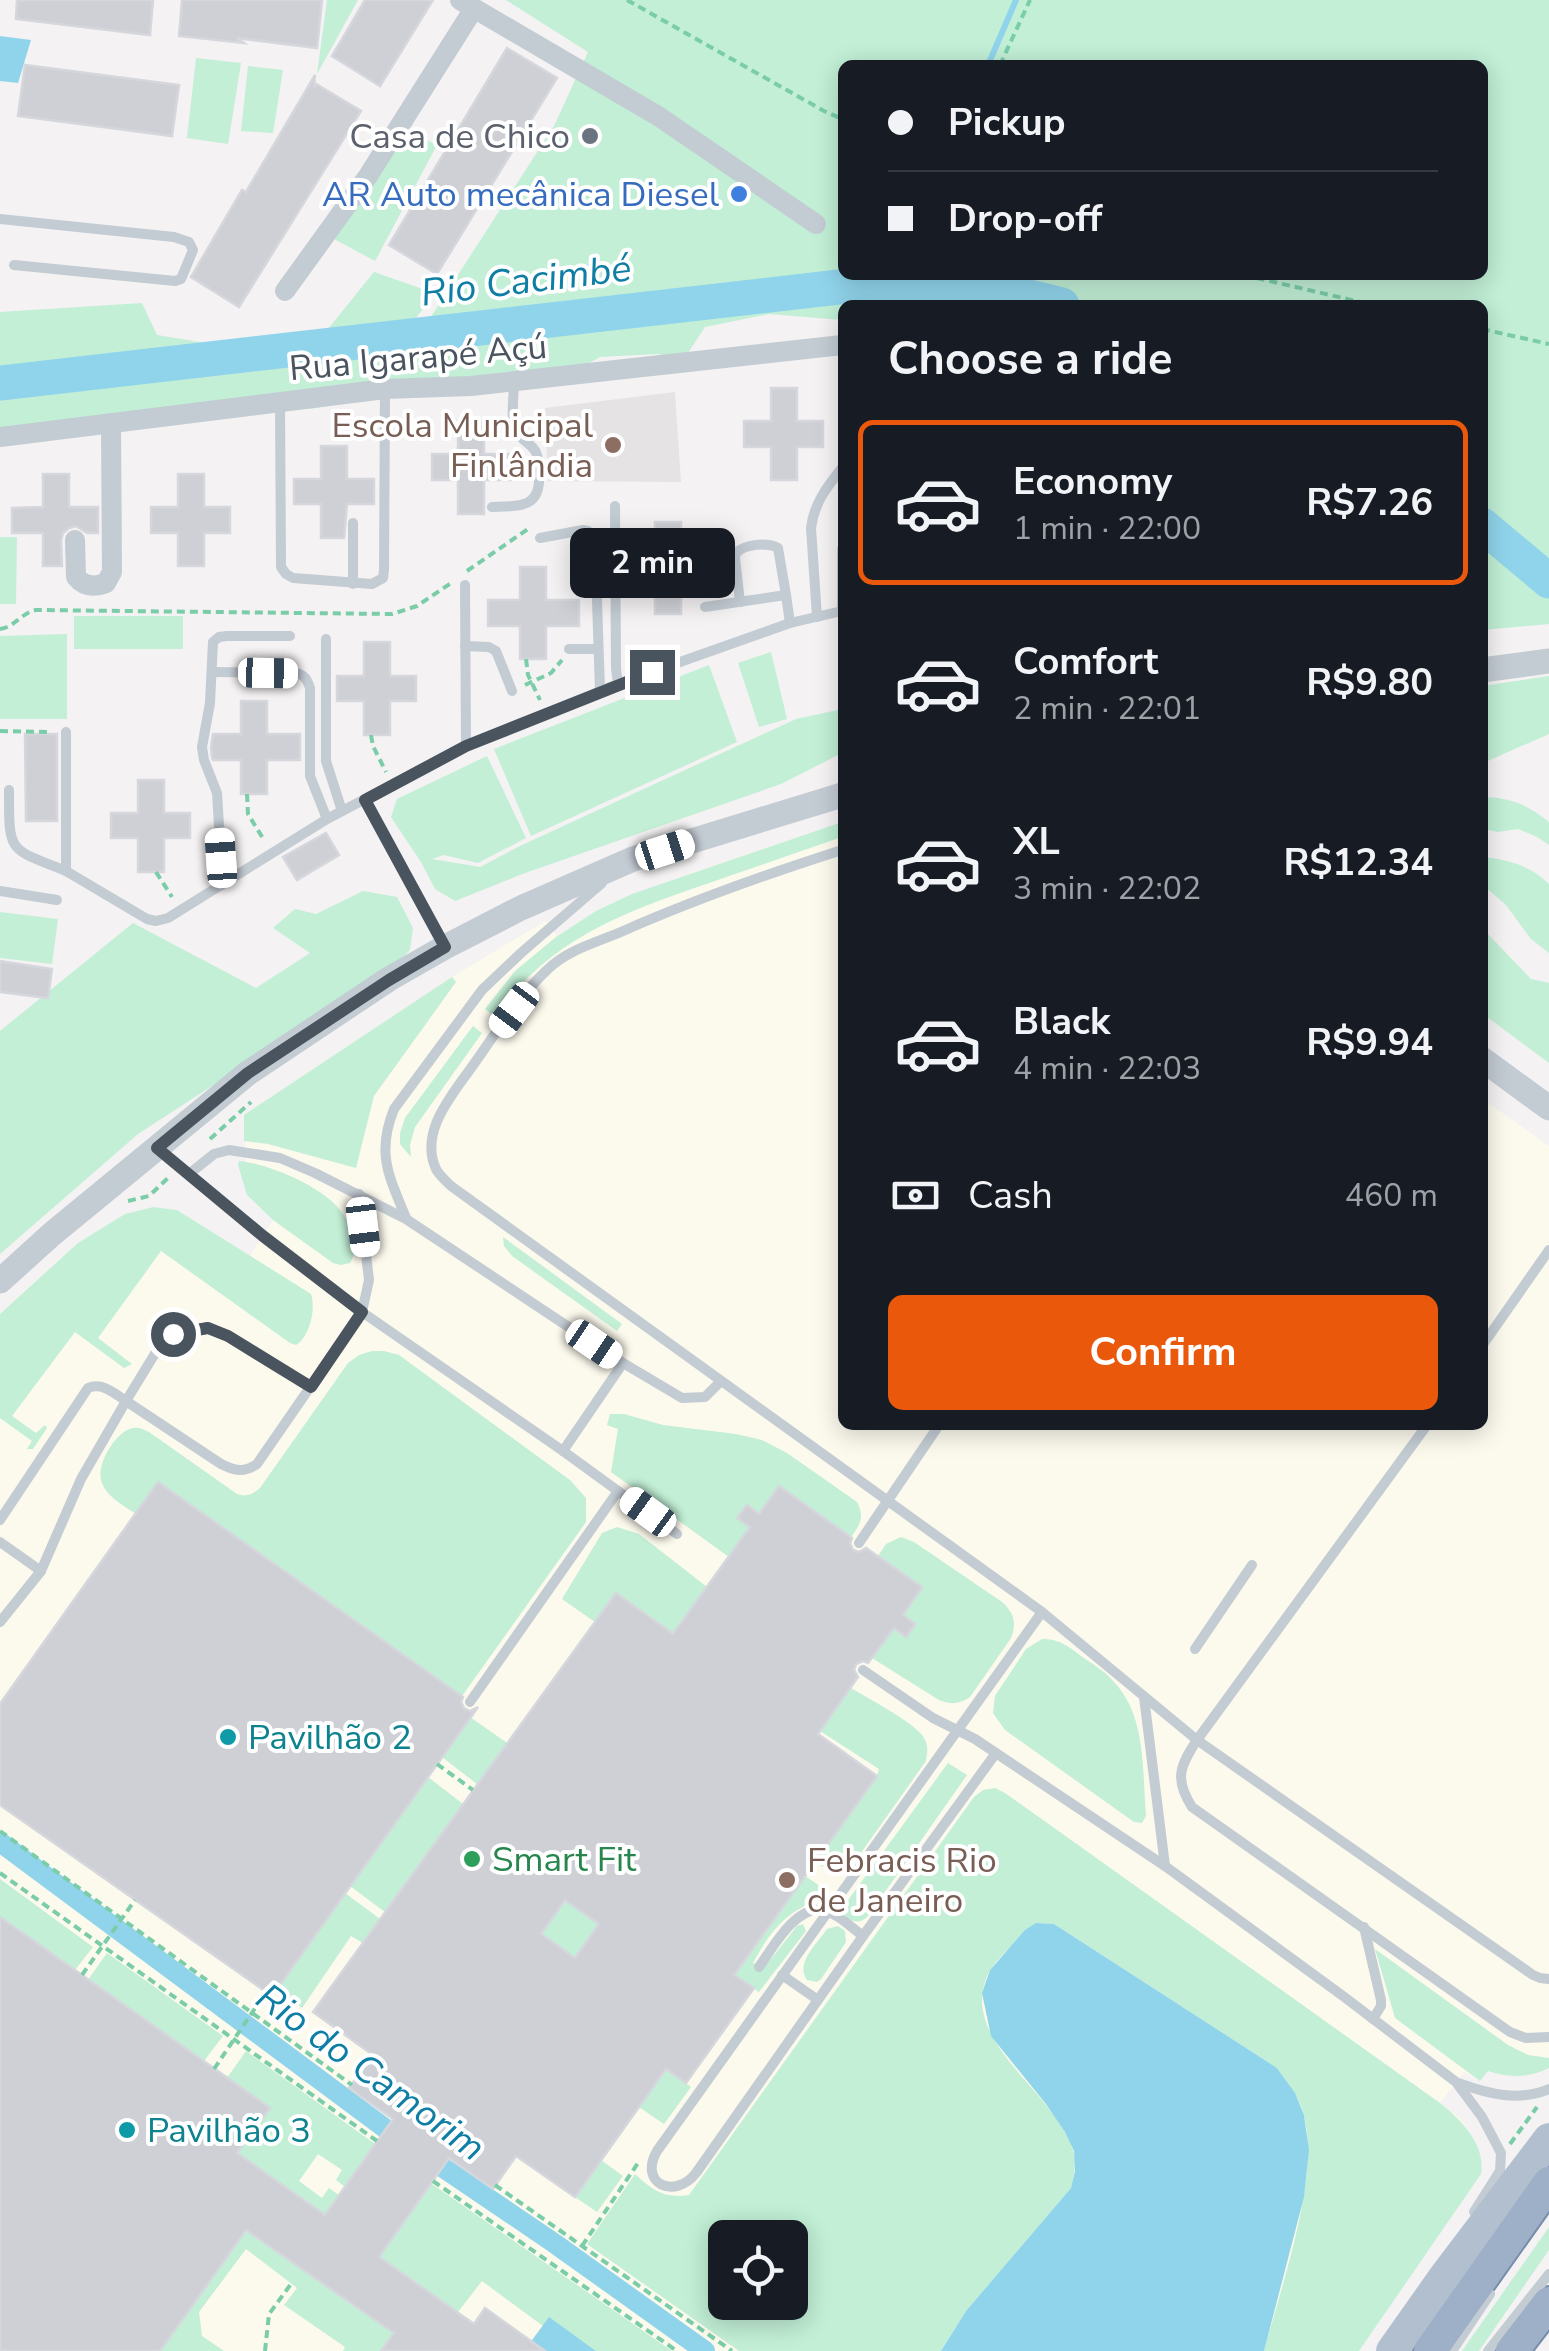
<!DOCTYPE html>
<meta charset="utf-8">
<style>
body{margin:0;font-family:"Nunito Sans",sans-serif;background:#20242c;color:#f1f3f6;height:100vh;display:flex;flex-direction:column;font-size:38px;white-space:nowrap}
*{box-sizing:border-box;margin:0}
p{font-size:32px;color:#9ea1a6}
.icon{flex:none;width:55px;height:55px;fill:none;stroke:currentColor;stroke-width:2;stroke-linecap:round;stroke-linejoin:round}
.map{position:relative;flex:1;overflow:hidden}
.side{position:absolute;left:838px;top:300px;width:650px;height:1130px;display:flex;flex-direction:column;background:#171b24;border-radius:15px;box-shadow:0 5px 25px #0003}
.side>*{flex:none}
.top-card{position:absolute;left:838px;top:60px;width:650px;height:220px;border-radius:15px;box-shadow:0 5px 25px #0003;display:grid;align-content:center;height:220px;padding:0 50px;background:#171b24}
.tools{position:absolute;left:708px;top:2220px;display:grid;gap:20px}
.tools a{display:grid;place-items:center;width:100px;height:100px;border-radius:15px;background:#171b24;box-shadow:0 5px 25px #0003;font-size:50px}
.end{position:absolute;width:45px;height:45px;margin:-22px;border:12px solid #49545f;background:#fff;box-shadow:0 0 0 5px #fff}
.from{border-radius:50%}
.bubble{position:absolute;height:70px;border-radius:15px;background:#171b24;box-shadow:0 5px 25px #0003;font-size:32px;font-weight:700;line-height:70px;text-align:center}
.car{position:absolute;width:30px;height:60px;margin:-30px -15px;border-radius:12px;box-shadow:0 0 8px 2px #0007;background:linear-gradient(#fff 24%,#345 0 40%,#fff 0 76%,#345 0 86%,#fff 0)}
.top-card b{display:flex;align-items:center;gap:35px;height:95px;font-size:38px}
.top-card b+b{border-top:2px solid #363941}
.top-card i{width:25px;height:25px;background:#f1f3f6}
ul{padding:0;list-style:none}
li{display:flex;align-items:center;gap:30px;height:165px;margin:0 20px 15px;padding:0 30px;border:5px solid transparent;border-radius:15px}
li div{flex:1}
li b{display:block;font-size:38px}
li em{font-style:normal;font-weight:700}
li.on{border-color:#ea580c}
li>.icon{width:90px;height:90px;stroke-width:1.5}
h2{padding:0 50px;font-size:45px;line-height:120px}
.pay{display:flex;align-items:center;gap:25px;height:110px;padding:0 50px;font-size:38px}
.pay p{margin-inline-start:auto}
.primary-button{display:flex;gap:20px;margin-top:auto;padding:20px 50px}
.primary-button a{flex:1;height:115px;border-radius:15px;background:#ea580c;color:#fff;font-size:40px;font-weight:700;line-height:115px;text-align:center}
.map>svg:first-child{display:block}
</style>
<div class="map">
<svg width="1549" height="2351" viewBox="0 0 1549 2351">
<rect width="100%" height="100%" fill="#f4f2f2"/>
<path fill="#fcf9ed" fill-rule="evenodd" d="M842,822V1425H1482L1483,1099L1549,1146V2065L1502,2051L1480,2081L1464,2072L1440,2103L1459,2118L1469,2131L1480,2156L1482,2166L1481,2174L1359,2351H0V1314L78,1243L125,1214L153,1207L177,1210L250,1256L273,1220L247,1195L244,1115L452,977L545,921L557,936L596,911L632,894ZM725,2238H790V2302H725Z"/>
<path fill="#e5e3e4" d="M675,392L681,482L548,481L545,408Z"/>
<g fill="#c2efd6" fill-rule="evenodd">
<path d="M327,0H358L317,74Z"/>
<path d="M506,0H1549V624L1483,630L1482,305H842V320L769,314L705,327L684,359L658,354L600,357L573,372L500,378L316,408L0,438V312L142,303L157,335L242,349L425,326L554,126L588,52ZM842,65H1482V275H842Z"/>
<path d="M196,58L241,63L228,144L187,138Z"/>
<path d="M248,66L283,70L273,133L241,131Z"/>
<path d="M399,127L437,145L375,261L334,239Z"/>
<path d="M374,272L434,293L414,321L328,329Z"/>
<path d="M0,537H17L16,604H0Z"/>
<rect x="74" y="616" width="109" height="33"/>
<path d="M67,634V719H0V636Z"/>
<path d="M771,652L787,719L759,727L738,663Z"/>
<path d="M709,665L737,742L531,836L494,749Z"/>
<path d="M1549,676V734L1483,763V686Z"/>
<path d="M842,709V753L781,784L525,873L455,901L435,889L421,862L391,817L397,799L487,756L526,838L478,863L444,855L432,859L480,867L522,845L796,719Z"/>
<path d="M1482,797C1510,797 1528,805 1549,822V845L1537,837L1518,829L1498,832L1483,829Z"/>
<path d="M842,822V837C799,852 755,867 712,882C622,913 553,937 494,1016L485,1009L515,971L556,937L596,911L632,894Z"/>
<path d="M1483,857C1507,859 1531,866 1549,884V953L1531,939L1506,905L1483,885Z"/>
<path d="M363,891L397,897L413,928L410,950L380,981L284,1039L138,1134L0,1254V1031L133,923L256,988L310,953L273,928L295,909L316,914Z"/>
<path d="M0,912L58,919L52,964L0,958Z"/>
<path d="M1483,929L1531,979L1549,983V1063L1483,1014Z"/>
<path d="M452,977L456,982L374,1096L356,1168L268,1144L244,1141V1115Z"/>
<path d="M473,1026L482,1033L415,1127L410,1145L411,1157L400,1144V1133L405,1118Z"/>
<path d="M239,1161C269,1164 321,1186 340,1210C346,1217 348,1224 350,1232C354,1244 357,1252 350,1263L341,1265L333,1263L273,1220L247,1195L238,1165Z"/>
<path d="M153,1207L177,1210L311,1294C316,1309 310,1336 296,1345L290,1343L161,1251L98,1338L132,1364L124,1368L75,1332L12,1416L36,1433L45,1425L47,1428L33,1449H27L32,1441L0,1418V1314L78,1243L125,1214Z"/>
<path d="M503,1237L622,1324L617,1331L512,1256L504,1246Z"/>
<path d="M372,1351H384L399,1355L570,1480L586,1498V1522L462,1696L158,1482L136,1514C123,1505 105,1496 101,1480C97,1463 116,1431 133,1428C140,1427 142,1429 149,1432L237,1494C247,1497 252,1495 260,1488L348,1363L359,1355Z"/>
<path d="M610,1414H624L663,1425L736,1434L762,1440L787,1453L857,1502C865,1517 860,1525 851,1537L779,1486L759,1514L747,1505L738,1517L750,1527L729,1557L611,1472L618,1429L607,1425Z"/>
<path d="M617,1527L639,1534L707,1587L673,1634L616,1593L595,1622L562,1599L602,1533Z"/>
<path d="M901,1537L914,1542L1002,1602C1014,1612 1017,1624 1011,1638L970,1697C960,1704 951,1705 939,1700L872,1658L894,1628L906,1636L915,1624L903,1615L922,1587L878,1556L886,1544Z"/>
<path d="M1042,1639C1060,1638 1070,1648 1084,1658C1094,1665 1106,1672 1114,1682C1147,1717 1142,1771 1146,1816L1142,1823L1134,1822L1005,1730L993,1713L995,1696L1026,1649Z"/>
<path d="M851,1688C867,1698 916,1723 924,1738C929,1746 927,1753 926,1761L858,1857L834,1873L815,1862L877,1776L879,1769L820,1731Z"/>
<path d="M470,1717L507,1743L477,1784L442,1757Z"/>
<path d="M948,1763L967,1775L868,1916C861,1923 855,1923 847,1918L844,1913L846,1903Z"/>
<path d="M428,1777L463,1804L385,1912L350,1886Z"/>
<path d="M995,1788L1005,1793L1440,2103C1461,2120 1486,2144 1481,2174L1359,2351H1264C1281,2287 1320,2179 1304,2115C1299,2097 1288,2083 1277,2068L1054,1924L1037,1923C1023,1937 996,1957 988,1974C957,2041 1056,2092 1073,2150C1077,2162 1074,2176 1071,2188L966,2311L941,2351H739L587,2244L635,2174C652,2190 664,2199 689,2195L974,1797L983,1790ZM725,2238H790V2302H725Z"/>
<path d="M805,1876L823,1888C811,1906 805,1904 790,1915C774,1927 762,1946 753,1963L763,1969L797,1926L803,1924L806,1931L759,1992L734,1975Z"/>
<path d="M0,1879L93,1947L75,1970L0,1917Z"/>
<path d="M345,1893L380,1919L363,1943L351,1936L302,2008L276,1990Z"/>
<path d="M579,1897L598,1910L602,1938L588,1957L561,1960L542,1947L537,1921L551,1901Z"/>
<path d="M838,1926L845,1931L846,1942L821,1979L817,1982L807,1980C795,1963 817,1944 827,1929Z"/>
<path d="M1375,1949L1508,2045L1528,2055L1549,2058V2068C1529,2078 1509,2078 1488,2071L1480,2081L1395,2018Z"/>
<path d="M107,1953L223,2036L204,2061L88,1980Z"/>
<path d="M246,2051L375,2144L345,2187L336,2180L342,2170L318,2154L299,2181L322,2198L329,2188L339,2195L325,2215L237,2153L269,2108L227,2078Z"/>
<path d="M666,2069L691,2087L664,2124L639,2107Z"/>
<path d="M601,2160L623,2176L597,2212L575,2197Z"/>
<path d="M432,2184L672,2351H596L549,2318L543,2326L482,2281L458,2312L379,2257Z"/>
<path d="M239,2194L334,2263L412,2351H343L345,2347L284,2305L297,2288L246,2249L199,2312L202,2336L224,2351H128Z"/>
<path d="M1549,2227V2250L1479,2351H1462Z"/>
</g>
<g fill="#90d4eb">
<path d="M0,36L31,40L18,83L0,81Z"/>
<path d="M1036,1923L1054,1924L1277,2068L1295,2093L1304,2115L1309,2150L1304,2197L1264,2351H941L966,2311L1071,2188L1075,2171L1074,2151L1065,2132L1046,2104L991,2036L982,1993L990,1970L1025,1930Z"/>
<path d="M549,2317L596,2351H524Z"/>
</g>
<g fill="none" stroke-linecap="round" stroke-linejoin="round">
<g stroke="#90d4eb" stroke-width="6">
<path d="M988,65L1016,0"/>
<path d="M974,275L984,286"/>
</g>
<path stroke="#90d4eb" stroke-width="20" d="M0,1842L386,2129L554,2243L705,2351"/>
<g stroke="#90d4eb" stroke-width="35">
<path d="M0,383L856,285L984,286L1062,305"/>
<path d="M1482,525L1549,581"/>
</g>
</g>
<g fill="#ced0d6" stroke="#d6d7dd" stroke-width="2.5" fill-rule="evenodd">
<path d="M17,0H153L150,35L16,19Z"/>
<path d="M182,0H322L317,48L237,38L244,43L179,36Z"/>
<path d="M365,0H433L380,86L332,56Z"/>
<path d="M507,48L557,78L437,274L389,245Z"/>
<path d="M25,65L179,85L172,136L18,116Z"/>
<path d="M315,75L314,88L316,84L361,111L239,307L191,277L242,190L246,192Z"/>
<path d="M771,388H797V421H823V447H797V480H771V447H744V421H771Z"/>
<path d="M458,421H484V454H511V480H484V514H458V480H432V454H458Z"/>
<path d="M321,446H347V479H374V504H347L344,538H321V504H294V479H321Z"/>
<path d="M43,474H69V507H98V533H87L76,526L69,528L63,533L61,540L62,566H43V533H12V508L43,507Z"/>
<path d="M178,474H204V507H230V533H204V566H178V533H151V507H178Z"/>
<path d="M655,522H681V555H713V581H681V614H655V581L624,580V555H655Z"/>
<path d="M520,567H546V600H579V626H546V659H520V626H488V600H520Z"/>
<path d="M364,642H390V676H416V701H390V735H364V701H337V676H364Z"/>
<path d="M241,701H267V734H300V760H267V794H241V760H213L212,758L211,747L213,734H241Z"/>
<path d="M25,734H57V821H26Z"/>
<path d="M138,780H164V813H190V838H164V872H138V838H111V813H138Z"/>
<path d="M326,833L339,855L297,880L283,857Z"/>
<path d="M0,961L52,969L48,998L0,992Z"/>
<path d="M158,1482L463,1697L461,1702L464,1708L470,1711L478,1707L272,1996L0,1805V1704Z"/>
<path d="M779,1486L852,1538L850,1543L853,1550L859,1552L866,1548L922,1587L903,1615L915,1624L906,1637L894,1628L868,1663L863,1661L856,1664L854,1670L858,1677L818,1734L877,1776L734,1975L754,1988L686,2083L666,2069L575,2197L516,2156L493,2189L449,2158L379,2257L474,2324L485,2308L545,2351H381L394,2333L246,2230L160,2351H0V1917L270,2108L237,2153L325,2215L393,2119L349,2088L373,2055L313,2012L616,1593L673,1634L750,1527L737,1518L747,1505L759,1514ZM565,1900L599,1924L575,1958L541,1934Z"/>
</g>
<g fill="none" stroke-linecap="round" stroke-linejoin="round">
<g stroke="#768cab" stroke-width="36">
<g id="trunk">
<path d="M1430,2351L1549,2183"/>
<path d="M1512,2351L1549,2303"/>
</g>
</g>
<g stroke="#7acda8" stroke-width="4" stroke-dasharray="8 5" stroke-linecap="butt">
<path d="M627,0L824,111L842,119"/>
<path d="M1000,65L1030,0"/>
<path d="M1244,275L1373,305"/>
<path d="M1482,329L1549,344"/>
<path d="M467,571L528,529"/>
<path d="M0,629C15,627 21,613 36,610L392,614L417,606L451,583"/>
<path d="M526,659L528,675L540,700"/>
<path d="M525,685L551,673L562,660"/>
<path d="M0,731L52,732"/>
<path d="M371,735L373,746L386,772"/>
<path d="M247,794L248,814L264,840"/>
<path d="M156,872L172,897"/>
<path d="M210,1139L251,1102"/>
<path d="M128,1201L149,1196L170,1176"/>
<path d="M437,1764L473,1790"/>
<path d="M0,1831L352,2085"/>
<path d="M0,1873L377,2141"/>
<path d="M1510,2144L1537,2107"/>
<path d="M433,2181L677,2351"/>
<path d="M495,2185L732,2351"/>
<path d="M582,2246L638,2163"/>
<path d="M265,2351L269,2314L291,2284"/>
</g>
<g stroke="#c3cbd3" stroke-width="10">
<path d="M0,219L174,237L189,242L193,250L181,279L175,281L14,265"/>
<path d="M280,403L281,567L286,574L293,578L372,584L383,578L384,570L385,390"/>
<path d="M615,506L616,669L618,684"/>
<path d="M492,507C522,506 542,508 539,471C538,466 539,460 537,455C534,444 521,441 516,431C510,418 514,396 514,382"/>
<path d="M540,538L583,530L588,531L595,539L600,691"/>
<path d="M842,549V607"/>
<path d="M353,584V523"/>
<path d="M465,585L466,746"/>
<path d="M740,602L735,558L736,553C745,544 767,542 778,548L786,595"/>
<path d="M705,607L786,595L790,623"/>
<path d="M817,617L811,528C814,503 827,487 842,468"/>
<path d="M326,639V761L342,811"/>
<path d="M465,646L489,647L496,651L512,691"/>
<path d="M569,649H597"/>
<path d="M212,672L295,673C305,675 307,679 310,688V776L327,819"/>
<path d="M66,732V871L147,919L156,921L168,918L327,819L466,746L618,684L790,623L842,611"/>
<path d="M9,790C9,854 8,848 66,871"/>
<path d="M365,800L445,947"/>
<path d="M842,850C767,874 693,900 621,932C595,943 567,950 547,970C514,1001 490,1043 463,1079C445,1104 421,1136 436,1169C439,1175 446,1181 451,1186L1042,1612L1197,1740L1533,1975L1540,1978L1549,1979"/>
<path d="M230,878L221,858L217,793L204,760L202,747L210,703L213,642L219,637L227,636H290"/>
<path d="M0,891L57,900"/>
<path d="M157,1148L263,1236L362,1312L563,1451L677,1534"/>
<path d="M189,1174L214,1154L229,1150L280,1158L315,1173L406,1219L623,1363L682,1398L705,1397L720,1382"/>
<path d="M406,1218C389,1176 376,1154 394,1109L482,990L521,953L602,883"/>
<path d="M1482,1346L1549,1250"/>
<path d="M1427,1425L1197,1740C1180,1766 1174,1779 1192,1807L1510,2032L1526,2038L1549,2037"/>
<path d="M563,1451L623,1363"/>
<path d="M0,1520L88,1388C102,1382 114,1393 126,1401L159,1347L173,1334L208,1327L228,1336L311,1387"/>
<path d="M0,1542L41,1571"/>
<path d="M859,1543L939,1425"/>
<path d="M0,1622L41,1571L81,1479L126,1401L221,1464C235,1471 244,1473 257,1464L362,1312L369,1280L359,1194"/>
<path d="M1195,1649L1252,1565"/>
<path d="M863,1670L933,1718L975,1739L1165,1866L1343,1996L1456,2082L1482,2117L1501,2153L1500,2171L1474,2212"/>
<path d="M1144,1697L1165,1866"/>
<path d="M470,1702L618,1491"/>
<path d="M996,1753L863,1936L696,2173C675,2200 638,2184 657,2151L1042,1612"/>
<path d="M1364,1927L1381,2000V2006L1373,2019"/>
<path d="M759,1967C772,1949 795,1906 822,1910C836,1912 852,1928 863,1936"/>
<path d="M782,1975L818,2000"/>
<path d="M1458,2083C1489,2094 1518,2102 1549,2089"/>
<path d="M1452,2351L1490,2294"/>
<path d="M1488,2351L1549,2274"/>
</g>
<g stroke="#c3cbd3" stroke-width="20">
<path d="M460,0L658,116L816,224"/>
<path d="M285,291L368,176L473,10"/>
<path d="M0,437L385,389L471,386L842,345"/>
<path d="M75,540L76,577C84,587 95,587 106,583L112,572L111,424"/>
</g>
<g stroke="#c3cbd3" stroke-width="25">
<path d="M1482,670L1549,661"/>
<path d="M1482,1059L1549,1108"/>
<path d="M0,1281L52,1234L248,1073L389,979L445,947L521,908L633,859L842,795"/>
</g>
<path stroke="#b2bfcf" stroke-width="32" d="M1392,2351L1445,2276L1549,2139"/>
<use href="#trunk" stroke="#9eb0c7" stroke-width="32"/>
<g stroke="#7acda8" stroke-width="4" stroke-dasharray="8 5" stroke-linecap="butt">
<path d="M82,1975L135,1900"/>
<path d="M214,2069L266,1992"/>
</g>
</g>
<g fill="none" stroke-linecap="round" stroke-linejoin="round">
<path stroke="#49545f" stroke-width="12" d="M173,1334L208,1328L228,1336L311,1387L362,1312L263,1236L157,1148L248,1073L389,980L445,947L365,800L466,746L652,672"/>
</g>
<circle fill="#6b7280" stroke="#fff" stroke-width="4" cx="590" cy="136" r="10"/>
<circle fill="#3f7fe0" stroke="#fff" stroke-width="4" cx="739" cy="194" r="10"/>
<g fill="#8d6e63" stroke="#fff" stroke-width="4">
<circle cx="613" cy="445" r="10"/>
<circle cx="787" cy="1880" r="10"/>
</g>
<g fill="#0f9aa8" stroke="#fff" stroke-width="4">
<circle cx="228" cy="1737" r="10"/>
<circle cx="127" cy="2130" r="10"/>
</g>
<circle fill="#2e9e5b" stroke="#fff" stroke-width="4" cx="472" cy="1859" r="10"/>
<g text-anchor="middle" stroke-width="8" stroke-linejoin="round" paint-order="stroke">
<g font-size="35" fill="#5b616d" stroke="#fff" text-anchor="end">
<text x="570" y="148">Casa de Chico</text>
</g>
<g font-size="35" fill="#366cbe" stroke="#fff" text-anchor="end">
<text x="719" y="206">AR Auto mecânica Diesel</text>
</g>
<g font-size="35" fill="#49545f" stroke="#fff">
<text transform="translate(418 357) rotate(-5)" y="12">Rua Igarapé Açú</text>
</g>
<g font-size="35" fill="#785e54" stroke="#fff" text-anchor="end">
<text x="593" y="437">Escola Municipal<tspan x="593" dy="40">Finlândia</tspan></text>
<text x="807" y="1872" text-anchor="start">Febracis Rio<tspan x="807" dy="40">de Janeiro</tspan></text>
</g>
<g font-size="35" fill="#0d838f" stroke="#fff" text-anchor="start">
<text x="248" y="1749">Pavilhão 2</text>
<text x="147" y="2142">Pavilhão 3</text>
</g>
<g font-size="35" fill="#27864d" stroke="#fff" text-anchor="start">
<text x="492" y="1871">Smart Fit</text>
</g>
<g font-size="38" font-style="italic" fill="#0f7ea4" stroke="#fff">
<text transform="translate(526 280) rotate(-7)" y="13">Rio Cacimbé</text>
<text transform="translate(371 2072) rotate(36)" y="13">Rio do Camorim</text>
</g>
</g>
</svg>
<div class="tools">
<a><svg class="icon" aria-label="locate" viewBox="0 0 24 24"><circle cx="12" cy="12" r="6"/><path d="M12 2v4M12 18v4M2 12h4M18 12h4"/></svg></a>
</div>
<i class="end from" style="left:173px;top:1334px"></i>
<i class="end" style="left:652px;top:672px"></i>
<div class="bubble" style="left:570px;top:528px;width:165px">2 min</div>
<i class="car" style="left:268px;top:673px;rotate:91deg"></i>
<i class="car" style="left:665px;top:850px;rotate:72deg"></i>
<i class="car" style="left:221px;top:858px;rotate:356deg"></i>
<i class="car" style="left:514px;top:1010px;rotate:217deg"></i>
<i class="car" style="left:363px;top:1227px;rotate:173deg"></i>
<i class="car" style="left:594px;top:1344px;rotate:124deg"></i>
<i class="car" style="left:648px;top:1512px;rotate:306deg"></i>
<div class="top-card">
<b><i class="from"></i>Pickup</b>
<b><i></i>Drop-off</b>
</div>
<section class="side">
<h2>Choose a ride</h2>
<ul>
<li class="on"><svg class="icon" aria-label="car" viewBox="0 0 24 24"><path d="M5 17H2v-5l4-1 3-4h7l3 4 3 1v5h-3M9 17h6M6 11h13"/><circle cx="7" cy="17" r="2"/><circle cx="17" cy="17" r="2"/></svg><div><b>Economy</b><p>1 min · 22:00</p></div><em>R$7.26</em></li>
<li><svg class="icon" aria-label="car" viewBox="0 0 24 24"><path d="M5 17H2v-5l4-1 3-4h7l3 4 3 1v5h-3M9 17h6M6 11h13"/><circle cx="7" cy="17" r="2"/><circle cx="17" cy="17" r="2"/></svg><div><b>Comfort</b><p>2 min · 22:01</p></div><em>R$9.80</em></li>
<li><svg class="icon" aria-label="car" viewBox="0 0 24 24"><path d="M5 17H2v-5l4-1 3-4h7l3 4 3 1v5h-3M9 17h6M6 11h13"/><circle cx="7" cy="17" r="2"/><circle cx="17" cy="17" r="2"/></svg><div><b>XL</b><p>3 min · 22:02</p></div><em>R$12.34</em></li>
<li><svg class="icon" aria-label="car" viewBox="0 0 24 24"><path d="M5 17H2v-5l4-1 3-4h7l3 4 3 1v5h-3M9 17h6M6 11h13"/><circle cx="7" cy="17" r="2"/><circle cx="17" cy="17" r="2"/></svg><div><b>Black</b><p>4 min · 22:03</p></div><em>R$9.94</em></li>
</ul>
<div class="pay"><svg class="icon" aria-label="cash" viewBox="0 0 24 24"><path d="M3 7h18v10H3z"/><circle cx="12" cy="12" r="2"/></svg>Cash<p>460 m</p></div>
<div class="primary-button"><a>Confirm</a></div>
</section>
</div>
